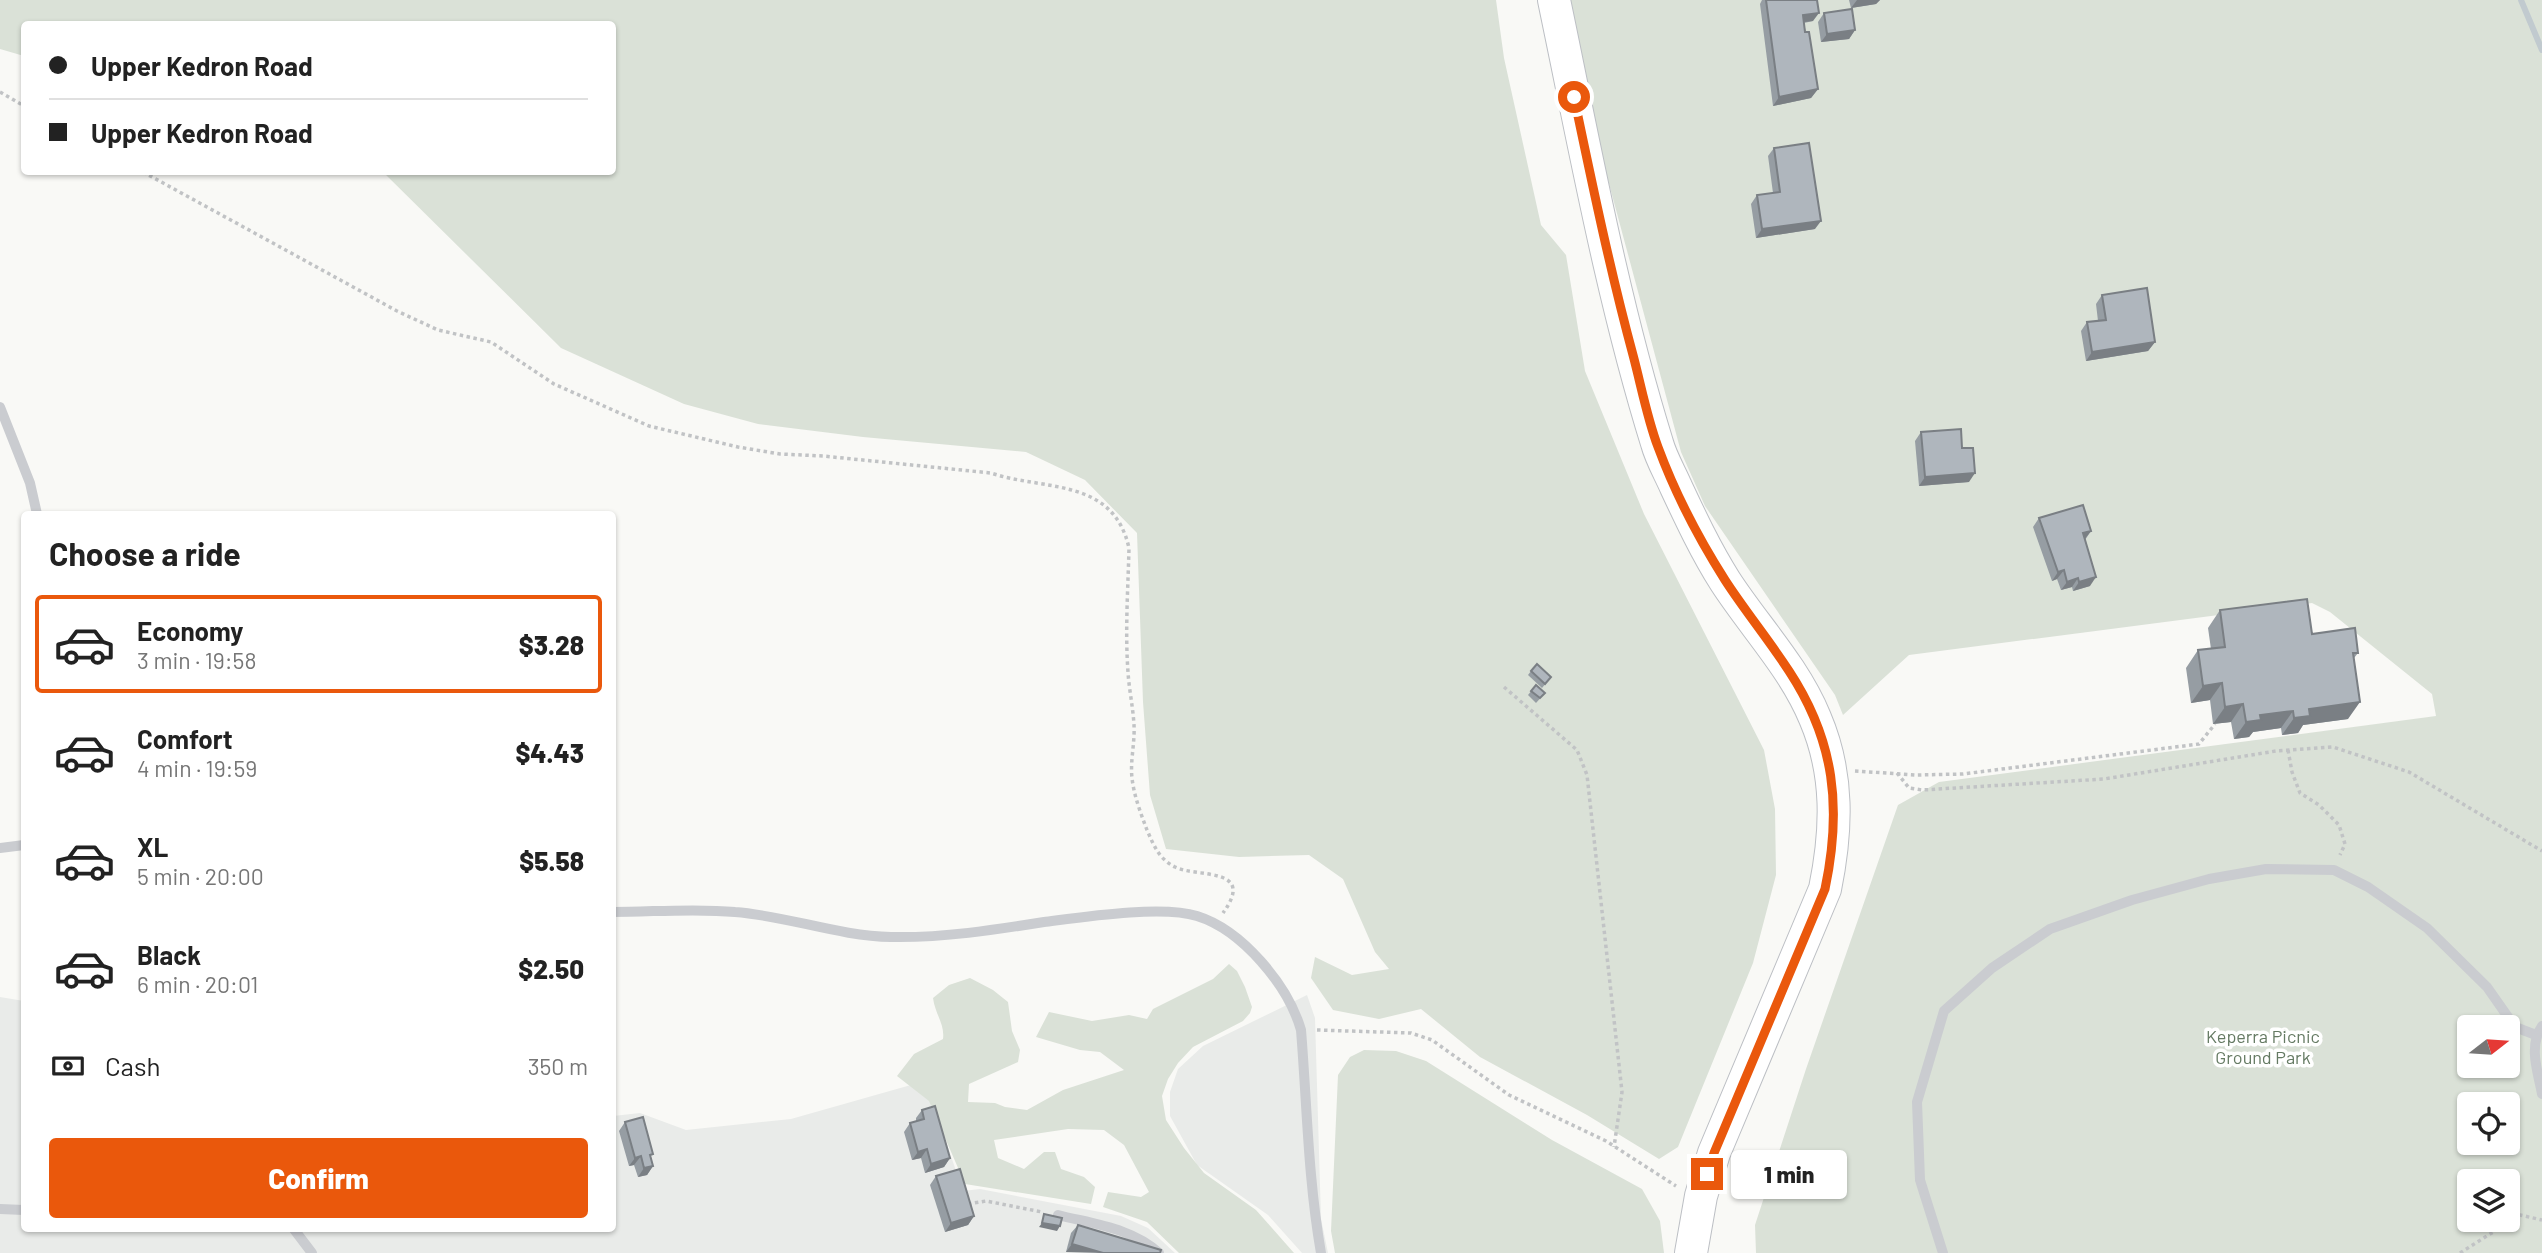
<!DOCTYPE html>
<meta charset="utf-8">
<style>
body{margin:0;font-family:Barlow,sans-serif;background:#f2f2f2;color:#222;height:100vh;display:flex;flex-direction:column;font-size:26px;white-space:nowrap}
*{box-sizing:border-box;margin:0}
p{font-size:23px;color:#767676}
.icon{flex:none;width:38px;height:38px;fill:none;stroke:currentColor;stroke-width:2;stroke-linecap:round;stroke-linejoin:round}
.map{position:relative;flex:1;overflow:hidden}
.panel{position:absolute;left:21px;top:511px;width:595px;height:721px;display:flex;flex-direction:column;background:#fff;border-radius:7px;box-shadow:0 2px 5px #0004}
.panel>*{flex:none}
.hud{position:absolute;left:21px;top:21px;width:595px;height:154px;border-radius:7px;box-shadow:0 2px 5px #0004;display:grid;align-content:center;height:154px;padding:0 28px;background:#fff}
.needle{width:46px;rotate:73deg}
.fabs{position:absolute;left:2457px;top:1015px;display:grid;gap:14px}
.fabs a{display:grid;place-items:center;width:63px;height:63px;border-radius:7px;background:#fff;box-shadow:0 2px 5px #0004;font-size:35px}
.end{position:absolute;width:32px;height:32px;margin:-16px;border:9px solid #ea580c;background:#fff;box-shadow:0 0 0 4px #fff}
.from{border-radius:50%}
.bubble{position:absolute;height:49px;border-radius:7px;background:#fff;box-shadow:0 2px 5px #0004;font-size:23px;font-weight:800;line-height:49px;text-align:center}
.hud b{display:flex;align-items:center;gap:24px;height:66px;font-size:26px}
.hud b+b{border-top:2px solid #e0e0e0}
.hud i{width:18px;height:18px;background:#222}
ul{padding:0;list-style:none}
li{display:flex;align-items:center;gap:21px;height:98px;margin:0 14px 10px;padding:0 14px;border:4px solid transparent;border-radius:7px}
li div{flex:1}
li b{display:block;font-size:26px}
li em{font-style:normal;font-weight:800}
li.current{border-color:#ea580c}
li>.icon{width:63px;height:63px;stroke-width:1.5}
h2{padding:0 28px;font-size:32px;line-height:84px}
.pay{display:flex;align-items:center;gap:18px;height:77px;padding:0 28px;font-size:26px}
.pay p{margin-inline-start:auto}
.button{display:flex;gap:14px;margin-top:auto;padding:14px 28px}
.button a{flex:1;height:80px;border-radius:7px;background:#ea580c;color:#fff;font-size:28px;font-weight:800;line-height:80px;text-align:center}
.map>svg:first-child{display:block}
</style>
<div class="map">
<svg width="2542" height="1253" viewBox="0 0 2542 1253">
<rect width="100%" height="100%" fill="#f9f9f6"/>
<g fill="#e9ebe9">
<path d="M1307,995L1315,1018L1321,1219L1328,1253H1302L1268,1215L1197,1165L1170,1116V1092L1178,1069L1203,1046Z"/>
<path d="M0,997L24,1001V1228H612L613,1116L640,1113L686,1130L791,1119L925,1081L963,1191L980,1189L1121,1216L1148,1228L1175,1253H0Z"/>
</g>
<g fill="#dae1d7" fill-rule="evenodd">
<path d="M0,0H1496L1504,58L1541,225L1566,255L1585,371L1644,514L1764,750L1775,809L1776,875L1753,963L1678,1147L1659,1159L1587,1115L1480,1057L1421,1009L1379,1019L1333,1010L1311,978L1315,957L1352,975L1389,969L1375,952L1343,879L1309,855L1239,857L1166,849L1150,795L1143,702L1137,533L1085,480L1026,452L863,437L758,424L684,404L561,348L383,172H612V24H24V56L0,49Z"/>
<path d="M1563,0H2542V1253H1756L1755,1225L1806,1069L1898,805L1939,782L2436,716L2432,694L2330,612L2312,603L1909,655L1843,715L1835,695L1705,506L1681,452L1571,42ZM2469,1027H2508V1066H2469ZM2469,1104H2508V1143H2469ZM2469,1181H2508V1220H2469Z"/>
<path d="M1229,964L1237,971L1245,987L1252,1007L1250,1013L1243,1021L1193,1047L1178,1063L1168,1079L1162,1096L1166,1120L1184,1148L1204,1173L1256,1210L1294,1253H1179L1147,1222L1103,1207L1108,1192L1141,1197L1149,1192L1124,1145L1104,1130L1068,1129L994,1140L998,1158L1024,1169L1044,1152H1055L1061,1169L1084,1177L1095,1187L1091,1204L965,1184L929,1101L897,1076L914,1054L943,1039C945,1024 935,1014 933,998L949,985L970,978L993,990L1008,1002L1012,1031L1020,1050L1018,1062L969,1084L968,1102L995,1103L1005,1107L1027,1110L1063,1090L1124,1070L1100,1052L1080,1050L1036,1037L1049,1012L1092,1021L1129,1015L1147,1019L1153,1009L1213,979Z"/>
<path d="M1364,1050L1396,1051L1426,1061L1552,1140L1642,1189L1660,1221L1664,1253H1335L1331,1231L1338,1075L1350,1057Z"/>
</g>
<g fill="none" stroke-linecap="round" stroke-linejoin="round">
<path stroke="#c1cacf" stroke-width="6" d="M2521,0L2542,50"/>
<g stroke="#bcbfc4" stroke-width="34">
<path id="secondary" d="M1554,0C1585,148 1612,298 1657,443C1661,458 1670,473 1676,487C1691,519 1706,551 1725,581C1754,626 1794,667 1815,718C1839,774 1837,830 1825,889L1714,1153L1701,1196L1691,1253"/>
</g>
<g stroke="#c1c3c5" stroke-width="3.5" stroke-dasharray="3.5 3.5" stroke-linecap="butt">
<path d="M0,92L24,106"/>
<path d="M143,172L397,311L438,330L491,342L554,384L649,426L738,447L780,454L823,456L991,473C1044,491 1113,477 1129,548C1128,589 1125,631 1128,672C1129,689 1133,707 1134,725C1135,743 1130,761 1132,778C1134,796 1141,814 1147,830C1154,846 1159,859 1175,867C1196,878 1257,866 1223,913"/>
<path d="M1504,687L1577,750L1587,775L1622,1092L1614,1147"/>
<path d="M2288,750L2292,772L2300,793L2319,805L2339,825L2345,844L2340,855"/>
<path d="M1855,771L1916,775L1963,774L2199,744L2215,724"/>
<path d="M1897,773L1909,788L1922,790L2104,779L2276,751L2333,747L2409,772L2542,851"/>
<path d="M1317,1030L1411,1033L1432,1040L1509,1095L1606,1141L1676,1186"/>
<path d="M968,1204L986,1201L1042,1212"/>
<path d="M2460,1253L2520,1215L2542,1220"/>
</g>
<g stroke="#caccd0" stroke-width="10">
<path d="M0,407L30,483L37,514"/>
<path d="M0,848L24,845"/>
<path d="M612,912C653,912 695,908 735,912C788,916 838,936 891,937C943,938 994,930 1044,922C1083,917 1162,905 1197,916C1242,930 1288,985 1301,1030C1307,1104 1308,1179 1321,1253"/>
<path d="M2542,1026C2528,1046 2538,1072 2542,1094"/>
<path d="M0,1209L24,1210"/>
<path d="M1058,1215C1093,1224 1132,1228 1159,1253"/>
<path d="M293,1228L312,1253"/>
<path d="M1943,1253L1920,1180L1917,1102L1944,1011L1992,968L2050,929L2132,900L2209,879L2266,869L2334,870L2368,887L2427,928L2487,987L2515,1027L2536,1035"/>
</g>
<use href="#secondary" stroke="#fff" stroke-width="32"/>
</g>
<g fill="#969da3">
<path d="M1762,0H1817L1813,21L1804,23L1818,89L1811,98L1773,106L1760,4Z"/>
<path d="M1849,0H1880L1876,4L1851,8Z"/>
<path d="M1824,13L1855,30L1849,39L1821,42L1818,22Z"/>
<path d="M1774,148L1815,229L1756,238L1751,204L1757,195L1773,193L1768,156Z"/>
<path d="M2102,295L2155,342L2148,351L2086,361L2081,331L2087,322L2098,321L2096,304Z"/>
<path d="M1921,432L1962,448L1969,482L1919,486L1915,441Z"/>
<path d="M2039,518L2091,531L2085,540L2090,586L2073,591L2072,587L2061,590L2057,579L2052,581L2033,527Z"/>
<path d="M2220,610L2312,634L2358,653L2354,658L2348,719L2303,725L2298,733L2282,735L2281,728L2253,732L2249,737L2234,739L2231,722L2213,724L2210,700L2191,703L2186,668L2198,650L2211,649L2208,628Z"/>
<path d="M1531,671L1551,677L1542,688L1528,675Z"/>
<path d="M1536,685L1545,693L1536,703L1528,695Z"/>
<path d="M922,1110L950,1158L944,1167L925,1173L921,1158L912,1160L904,1132L910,1123L916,1121V1118Z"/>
<path d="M625,1122L651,1157L653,1166L647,1175L638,1177L634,1165L629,1166L619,1131Z"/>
<path d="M936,1176L974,1216L968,1225L945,1232L930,1185Z"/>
<path d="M1078,1225L1161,1250L1066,1252L1071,1233Z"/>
</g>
<g fill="#7a7f84">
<path d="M1857,0H1880L1876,4L1851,8Z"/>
<path d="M1819,13L1813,21L1796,23L1803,15Z"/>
<path d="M1855,30L1849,39L1821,42L1827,34Z"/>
<path d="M1818,89L1811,98L1773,106L1779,97Z"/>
<path d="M1821,221L1815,229L1756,238L1762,229Z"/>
<path d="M2155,342L2148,351L2086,361L2092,352Z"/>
<path d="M1975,473L1969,482L1919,486L1925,477Z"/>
<path d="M2091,531L2084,540L2083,533Z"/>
<path d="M2064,570L2057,579L2052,581L2058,572Z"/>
<path d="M2096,577L2090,586L2073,591L2079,582Z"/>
<path d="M2078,578L2072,587L2061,590L2067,582Z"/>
<path d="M2222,683L2210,700L2191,703L2203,686Z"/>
<path d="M2360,702L2348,719L2303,725L2298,733L2282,735L2294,718L2309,709Z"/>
<path d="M2243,704L2231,722L2213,724L2225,707Z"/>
<path d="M2293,711L2281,728L2253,732L2249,737L2234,739L2246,722L2260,715Z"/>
<path d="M927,1149L921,1158L912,1160L918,1152Z"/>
<path d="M641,1156L634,1165L629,1166L635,1158Z"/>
<path d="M950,1158L944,1167L925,1173L931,1164Z"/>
<path d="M653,1166L647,1175L638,1177L644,1168Z"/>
<path d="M974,1216L968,1225L945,1232L951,1223Z"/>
<path d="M1042,1223L1060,1226L1057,1231L1039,1227Z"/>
<path d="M1072,1244L1103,1253L1066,1252Z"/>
</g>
<g fill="#afb6bd" stroke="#7a7f84" stroke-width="2">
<path d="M1766,0H1817L1819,13L1803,15L1805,32H1809L1818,89L1779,97Z"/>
<path d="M1852,9L1855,30L1827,34L1824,13Z"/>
<path d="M1809,143L1821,221L1762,229L1757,195L1780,192L1774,148Z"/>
<path d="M2147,288L2155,342L2092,352L2087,322L2106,320L2102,295Z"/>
<path d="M1961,429L1962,448H1973L1975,473L1925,477L1921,432Z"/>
<path d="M2083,505L2091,531L2083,533L2096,577L2079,582L2078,578L2067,582L2064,570L2058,572L2039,518Z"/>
<path d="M2307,599L2312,634L2355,628L2358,653H2353L2360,702L2309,709L2310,716L2294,718L2293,711L2260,715L2261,720L2246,722L2243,704L2225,707L2222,683L2203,686L2198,650L2225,647L2220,610Z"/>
<path d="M1537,664L1551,677L1545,684L1531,671Z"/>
<path d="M1536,685L1545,693L1540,698L1531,691Z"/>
<path d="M935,1106L950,1158L931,1164L927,1149L918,1152L910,1123L924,1119L922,1110Z"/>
<path d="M643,1117L653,1154L650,1155L653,1166L644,1168L641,1156L635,1158L625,1122Z"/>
<path d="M960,1169L974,1216L951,1223L936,1176Z"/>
<path d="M1044,1214L1062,1218L1060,1226L1042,1223Z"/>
<path d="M1078,1225L1161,1250L1160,1253H1103L1072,1244Z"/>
</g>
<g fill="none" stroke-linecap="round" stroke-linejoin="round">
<path stroke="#ea580c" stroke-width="9" d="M1574,97C1592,183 1610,270 1633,355C1641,385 1647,418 1658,447C1675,493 1699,539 1725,580C1745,611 1769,640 1789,671C1835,741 1842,808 1825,889L1714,1153L1707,1174"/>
</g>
<g text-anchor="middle" stroke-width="7" stroke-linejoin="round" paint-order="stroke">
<g font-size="18" fill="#657a63" stroke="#fff">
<text x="2263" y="1043">Keperra Picnic<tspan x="2263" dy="21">Ground Park</tspan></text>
</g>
</g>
</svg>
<div class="fabs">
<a><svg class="needle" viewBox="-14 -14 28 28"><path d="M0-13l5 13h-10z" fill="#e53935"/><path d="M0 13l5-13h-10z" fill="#767676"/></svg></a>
<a><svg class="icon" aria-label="locate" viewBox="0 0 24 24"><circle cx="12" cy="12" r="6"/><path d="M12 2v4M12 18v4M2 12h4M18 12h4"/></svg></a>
<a><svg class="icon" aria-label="layers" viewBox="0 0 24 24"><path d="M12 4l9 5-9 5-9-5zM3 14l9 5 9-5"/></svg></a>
</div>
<i class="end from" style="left:1574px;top:97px"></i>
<i class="end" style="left:1707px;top:1174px"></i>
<div class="bubble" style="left:1731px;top:1150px;width:116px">1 min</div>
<div class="hud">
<b><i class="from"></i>Upper Kedron Road</b>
<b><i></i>Upper Kedron Road</b>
</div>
<section class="panel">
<h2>Choose a ride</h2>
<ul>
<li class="current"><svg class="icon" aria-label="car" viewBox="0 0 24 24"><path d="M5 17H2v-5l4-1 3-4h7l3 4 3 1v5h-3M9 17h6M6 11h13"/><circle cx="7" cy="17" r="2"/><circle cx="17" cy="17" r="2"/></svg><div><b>Economy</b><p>3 min · 19:58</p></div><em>$3.28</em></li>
<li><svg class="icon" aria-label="car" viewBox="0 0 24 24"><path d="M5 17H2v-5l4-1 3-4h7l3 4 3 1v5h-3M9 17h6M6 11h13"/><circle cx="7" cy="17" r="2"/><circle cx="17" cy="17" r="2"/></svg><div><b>Comfort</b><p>4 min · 19:59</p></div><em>$4.43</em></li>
<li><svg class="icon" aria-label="car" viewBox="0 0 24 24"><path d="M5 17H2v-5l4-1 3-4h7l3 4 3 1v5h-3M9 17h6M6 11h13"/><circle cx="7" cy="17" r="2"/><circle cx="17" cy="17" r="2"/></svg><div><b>XL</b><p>5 min · 20:00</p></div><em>$5.58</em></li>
<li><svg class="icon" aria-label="car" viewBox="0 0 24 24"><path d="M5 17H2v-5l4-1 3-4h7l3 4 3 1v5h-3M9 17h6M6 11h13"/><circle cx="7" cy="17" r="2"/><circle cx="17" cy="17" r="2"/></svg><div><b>Black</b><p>6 min · 20:01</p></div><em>$2.50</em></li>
</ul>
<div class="pay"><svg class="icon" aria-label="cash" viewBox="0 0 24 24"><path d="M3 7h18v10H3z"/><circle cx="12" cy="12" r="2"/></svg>Cash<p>350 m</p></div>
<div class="button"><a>Confirm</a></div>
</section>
</div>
